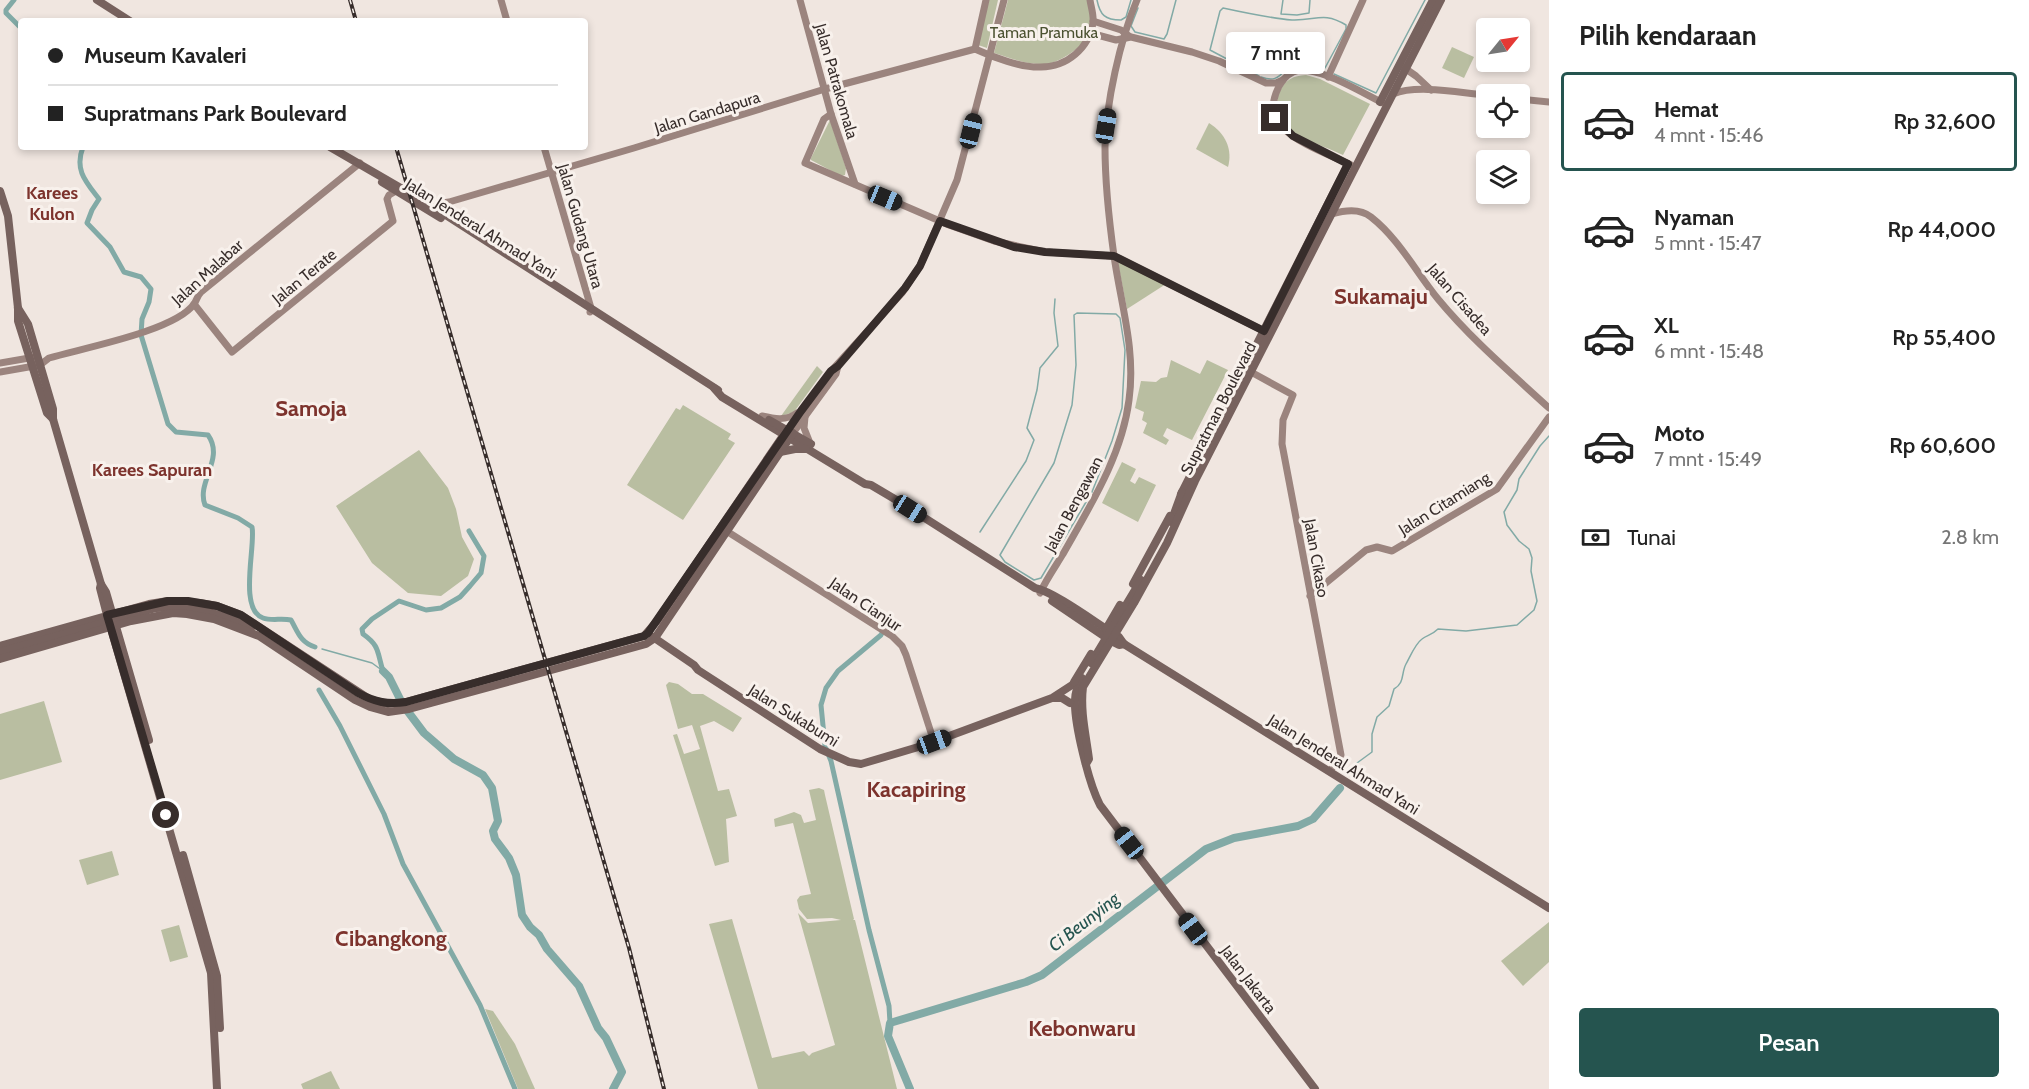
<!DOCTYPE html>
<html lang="id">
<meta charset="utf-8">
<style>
body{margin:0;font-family:Cabin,sans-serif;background:#f2f2f2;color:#222;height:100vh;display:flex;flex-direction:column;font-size:22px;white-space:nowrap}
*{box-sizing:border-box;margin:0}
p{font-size:20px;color:#767676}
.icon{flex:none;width:33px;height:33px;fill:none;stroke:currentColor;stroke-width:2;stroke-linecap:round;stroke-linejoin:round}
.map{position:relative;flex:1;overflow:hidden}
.panel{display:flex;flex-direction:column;background:#fff;width:480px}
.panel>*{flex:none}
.top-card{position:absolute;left:18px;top:18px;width:570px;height:132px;border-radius:6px;box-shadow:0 3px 9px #0003;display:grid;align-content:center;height:132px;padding:0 30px;background:#fff}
.needle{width:39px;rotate:60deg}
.controls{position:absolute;left:1476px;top:18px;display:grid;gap:12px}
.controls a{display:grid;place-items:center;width:54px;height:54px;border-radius:6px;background:#fff;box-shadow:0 3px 9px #0003;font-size:30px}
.end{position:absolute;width:27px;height:27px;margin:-14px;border:8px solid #372d2b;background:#fff;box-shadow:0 0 0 3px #fff}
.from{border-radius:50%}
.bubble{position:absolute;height:42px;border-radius:6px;background:#fff;box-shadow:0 3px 9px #0003;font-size:20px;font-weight:600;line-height:42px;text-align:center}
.car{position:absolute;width:18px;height:36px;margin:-18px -9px;border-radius:8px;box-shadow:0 0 4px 2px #0007;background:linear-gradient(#222 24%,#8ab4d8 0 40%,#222 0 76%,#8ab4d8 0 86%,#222 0)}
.top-card b{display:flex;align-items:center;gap:21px;height:57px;font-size:22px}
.top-card b+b{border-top:2px solid #e0e0e0}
.top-card i{width:15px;height:15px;background:#222}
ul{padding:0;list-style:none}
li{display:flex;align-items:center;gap:18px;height:99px;margin:0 12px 9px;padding:0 18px;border:3px solid transparent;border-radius:6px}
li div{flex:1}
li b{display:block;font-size:22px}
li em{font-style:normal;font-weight:600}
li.current{border-color:#25544f}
li>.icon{width:54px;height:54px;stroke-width:1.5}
h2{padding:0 30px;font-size:27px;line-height:72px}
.pay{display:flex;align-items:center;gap:15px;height:66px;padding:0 30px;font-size:22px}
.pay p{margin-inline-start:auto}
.cta{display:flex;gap:12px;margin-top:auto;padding:12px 30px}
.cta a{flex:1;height:69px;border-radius:6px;background:#25544f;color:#fff;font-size:24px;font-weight:600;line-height:69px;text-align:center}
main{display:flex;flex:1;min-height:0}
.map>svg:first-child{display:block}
</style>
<main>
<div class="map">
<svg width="1549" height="1089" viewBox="0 0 1549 1089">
<rect width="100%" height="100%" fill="#f0e6e0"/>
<g fill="#b9bea1">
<path d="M989,0H998L987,48L978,45Z"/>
<path d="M1008,0H1088C1090,6 1094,17 1094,23C1091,42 1062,63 1045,64C1028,65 1010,58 994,53Z"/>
<path d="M1452,47L1474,57L1464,78L1442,68Z"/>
<path d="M1306,75L1320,79L1370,104L1343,155C1316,142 1263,130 1280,91C1286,79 1293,76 1306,75Z"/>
<path d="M830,120L846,168L845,175L841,176L811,160V158Z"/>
<path d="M1209,123C1225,133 1233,149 1228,167L1196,149Z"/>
<path d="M1117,258L1166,284L1127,309Z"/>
<path d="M1171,360L1200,374L1207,360L1228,370L1192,440L1167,428L1163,436L1169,440L1166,445L1143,433L1147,423L1142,420L1144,412L1135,408L1141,381L1156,382L1161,378L1167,377Z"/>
<path d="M817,366L823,372L794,412L781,416Z"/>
<path d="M683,405L731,434L728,439L735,443L683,520L627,485L676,408L680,410Z"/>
<path d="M419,450L448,488L456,509L462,537L474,559L468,576L441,596L408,593L372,563L336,506Z"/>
<path d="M1122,462L1136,469L1130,481L1135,484L1139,477L1156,485L1138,522L1102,503Z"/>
<path d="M669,682L678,684L692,694H703L742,718L733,732L714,721L700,726L718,791L729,789L737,816L726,819L729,862L715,866L673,735L677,734L684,754L700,749L692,725L678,729L667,689L666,685Z"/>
<path d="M44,701L62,762L0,780V714Z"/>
<path d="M819,788L824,790L825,795L854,919L853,920H855L897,1089H758L709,924L732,919L772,1058L804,1051L809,1056L812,1053L835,1045L798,913L808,923L841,920L832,918L807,919L799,909L797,900L800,896L811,894L793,823L775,827L774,819L794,812L801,815L804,823L816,820L809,790Z"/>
<path d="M112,851L119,875L87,885L79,860Z"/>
<path d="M1549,922V962L1523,986L1501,961Z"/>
<path d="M179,925L188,957L170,962L161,930Z"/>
<path d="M485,1009L493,1011L515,1044L535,1089H518Z"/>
<path d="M331,1071L340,1089H303L301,1084Z"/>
</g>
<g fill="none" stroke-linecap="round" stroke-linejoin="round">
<g stroke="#82aaa6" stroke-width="1.5">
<path d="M1097,0C1100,15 1105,20 1121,20L1126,17L1131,0"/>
<path d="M1283,0L1281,14L1297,15L1309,13L1310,0"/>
<path d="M1138,8L1131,26L1135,32L1164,39L1167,34L1176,0"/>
<path d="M1334,74L1376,93L1425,0"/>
<path d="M1259,76L1210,50L1220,11L1223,8C1246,13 1269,18 1292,20C1316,21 1323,11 1346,25V29L1325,68L1297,64L1286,68"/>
<path d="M1261,77C1273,81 1278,79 1285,70"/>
<path d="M1077,313L1116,314L1120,318L1125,350L1122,408L1112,441L1092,492L1041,578L1034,580L1005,562L1000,555L1054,463L1072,405L1076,365L1074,315Z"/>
<path d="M980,532L1026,461L1034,440L1027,428L1037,390L1040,368L1058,346L1054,313L1055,299"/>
<path d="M322,649L372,663L383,671"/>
<path d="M1347,775L1357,763L1372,752V734L1377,717L1389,706L1394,689C1405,683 1401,673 1406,664C1410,657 1415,644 1422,639C1427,635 1432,635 1438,629L1466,631L1517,625L1534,610L1537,601L1531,571L1532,558L1529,549L1519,541L1507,525L1504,512L1517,490L1519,479L1540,446L1549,436"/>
</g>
<g stroke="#82aaa6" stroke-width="5">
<path d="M14,0L6,10V13L21,28"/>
<path d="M83,147C74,170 86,182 99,199L92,210L87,223L110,247L124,272L141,277L151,289L149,302L142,319L141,335L168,424L176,432L208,435C225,459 196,482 205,505L238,518L252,527C256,545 238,609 263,618C271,621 282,618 291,620C298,632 300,642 315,647"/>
<path d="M887,623L881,635L838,671L826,688L821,705L825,746L831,761L869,930L889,1006L890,1023"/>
<path d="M383,671C377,652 380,646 363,634L362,629L372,619L399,601L426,610L441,608L460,597L470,586L481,573L484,556L469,531"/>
<path d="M319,690L340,726L384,814L403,864L480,1005L515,1089"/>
</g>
<g stroke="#82aaa6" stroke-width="8">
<path d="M383,671L389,677L403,705L424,733L454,759L483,775L492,788L498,821L493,831L495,839L509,858L516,875L522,915L530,927L539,935L547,949L579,986L598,1028L606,1038L622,1072L613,1089"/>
<path d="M910,1089L888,1036L890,1023L1026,982L1042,975L1206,849L1234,838L1298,826L1313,819L1340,788"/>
</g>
<g stroke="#9b847e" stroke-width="7">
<path d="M501,0L507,21"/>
<path d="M800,0L831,114L855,184"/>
<path d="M1093,21L1121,30L1129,36"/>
<path d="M1090,33L1116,40L1131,37L1192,52L1219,61L1266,83H1276L1283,80"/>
<path d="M975,49C992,57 1022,68 1041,67C1067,67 1089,48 1093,23C1094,15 1091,7 1090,0"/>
<path d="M975,49L986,0"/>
<path d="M1403,67L1416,76L1431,90"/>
<path d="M1328,77L1363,0"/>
<path d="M1393,94C1417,84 1461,93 1486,95"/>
<path d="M1520,99L1549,102"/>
<path d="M831,114L824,119L805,163L949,225L994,241L1045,252L1114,256L1264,331"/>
<path d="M544,147L591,308L590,312"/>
<path d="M1351,165C1328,154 1300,145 1282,127C1273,117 1271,106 1276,93C1279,85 1284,76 1293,72C1315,63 1362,93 1383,103"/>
<path d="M430,205L449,202L634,148L825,89L975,49"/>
<path d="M1332,214C1345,210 1360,208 1371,217C1399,239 1416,272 1438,299C1471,339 1511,373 1549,408"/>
<path d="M194,304L232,352L393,221L387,199L389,195L396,191"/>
<path d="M0,363L35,357"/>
<path d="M0,372L40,365L49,358C83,348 175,331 194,304C197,300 197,296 201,292L360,163"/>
<path d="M1251,372L1293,395L1283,420L1282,444L1341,755L1330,771"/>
<path d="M762,416C775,419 786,421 797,413"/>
<path d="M805,417L804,428L810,443"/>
<path d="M787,430L831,371L902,293L920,266L957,180L1004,0"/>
<path d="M793,433L836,374L838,366"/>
<path d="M728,532L892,636L902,646L906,655L934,742"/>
<path d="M1040,593C1046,580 1055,567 1063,554C1090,506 1122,456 1129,400C1136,350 1121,305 1114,256C1109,220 1105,182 1105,147C1106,103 1120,40 1137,0"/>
<path d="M1310,596L1366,550L1377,547L1392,551L1497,489L1549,417"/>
</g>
<g stroke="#77625e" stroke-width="8">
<path d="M97,0L130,21"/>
<path d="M1380,102L1433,0"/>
<path d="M330,147L430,205L718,390"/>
<path d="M382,182L441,218"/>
<path d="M0,191L8,216L18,308V321L47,413L53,419"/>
<path d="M18,308L28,324L53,409V419L101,584L100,588L107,615L211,973L217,1089"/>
<path d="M714,388L722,397L865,484L871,485L898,501L1035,588C1057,593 1097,624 1119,637L1124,644L1549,908"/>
<path d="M769,420L811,444"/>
<path d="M780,452L795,449H806"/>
<path d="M1181,494L1348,164"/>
<path d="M1171,522L1182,492"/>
<path d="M101,584L106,592L149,740"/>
<path d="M1133,584L1170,516"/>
<path d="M1052,601L1111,641L1119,645L1124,644"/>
<path d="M1106,629L1120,605"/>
<path d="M653,637L694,665L698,670L820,749L849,762L861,764L925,745L1052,698L1072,685"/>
<path d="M0,646L149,604L168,601L200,603L217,606L241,615L371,700L388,704L406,702L644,636L657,621L787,430"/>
<path d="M0,652L156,608C194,605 218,614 253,626"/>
<path d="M0,659L131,621L173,613L187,614L214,619L259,636L355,700L370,707L388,712L409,709L646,644L655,638L793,433"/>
<path d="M1091,663L1141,580"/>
<path d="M1082,678C1078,685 1075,692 1075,700C1074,724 1089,784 1100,805L1315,1089"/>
<path d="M1074,682L1091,654"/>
<path d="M1054,698H1062L1070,703"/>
<path d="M1086,764L1089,759C1086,735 1080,711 1083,687L1134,603L1167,543L1195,481L1441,0"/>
<path d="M183,855L217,976L220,1028"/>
</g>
<g stroke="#372d2b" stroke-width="4">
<g id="rail">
<path d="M350,0L356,21"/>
<path d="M396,147L629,948L664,1089"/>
</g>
</g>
<use href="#rail" stroke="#f8f1ec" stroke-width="1.5" stroke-dasharray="4.5" stroke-linecap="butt"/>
</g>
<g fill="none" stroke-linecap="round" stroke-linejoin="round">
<path stroke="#372d2b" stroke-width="8" d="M166,815L107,615L168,601H188L217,606L241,615L358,693C375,702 388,705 406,702L644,636L648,633L801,411L831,371L838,366L905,288L920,266L940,221L1014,247L1045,252L1114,256L1264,331L1348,164L1293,136L1275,118"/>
</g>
<g text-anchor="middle" stroke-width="6" stroke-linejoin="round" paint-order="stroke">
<g font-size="16" fill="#4b5231" stroke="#f8f1ec">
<text x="1044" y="38">Taman Pramuka</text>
</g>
<g font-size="16" fill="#372d2b" stroke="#f8f1ec">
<text transform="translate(837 81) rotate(74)" y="6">Jalan Patrakomala</text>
<text transform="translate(707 112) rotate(-17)" y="6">Jalan Gandapura</text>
<text transform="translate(581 226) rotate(74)" y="6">Jalan Gudang Utara</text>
<text transform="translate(481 228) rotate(32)" y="6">Jalan Jenderal Ahmad Yani</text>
<text transform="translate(207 272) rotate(-42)" y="6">Jalan Malabar</text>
<text transform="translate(304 276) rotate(-39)" y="6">Jalan Terate</text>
<text transform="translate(1460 299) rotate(49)" y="6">Jalan Cisadea</text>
<text transform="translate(1218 408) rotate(-63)" y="6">Supratman Boulevard</text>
<text transform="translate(1444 503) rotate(-32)" y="6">Jalan Citamiang</text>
<text transform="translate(1073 504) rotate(-62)" y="6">Jalan Bengawan</text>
<text transform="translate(1317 558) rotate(80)" y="6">Jalan Cikaso</text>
<text transform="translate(866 604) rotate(34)" y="6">Jalan Cianjur</text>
<text transform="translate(794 715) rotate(32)" y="6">Jalan Sukabumi</text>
<text transform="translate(1344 764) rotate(32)" y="6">Jalan Jenderal Ahmad Yani</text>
<text transform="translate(1249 979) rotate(53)" y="6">Jalan Jakarta</text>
</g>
<g font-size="18" font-weight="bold" fill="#7d332d" stroke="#f8f1ec">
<text x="52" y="199">Karees<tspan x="52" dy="21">Kulon</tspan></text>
<text x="152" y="476">Karees Sapuran</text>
</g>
<g font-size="18" font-style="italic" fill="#25544f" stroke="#f8f1ec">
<text transform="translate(1084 922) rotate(-38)" y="6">Ci Beunying</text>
</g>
<g font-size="22" font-weight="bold" fill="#7d332d" stroke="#f8f1ec">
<text x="1381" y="304">Sukamaju</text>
<text x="311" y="416">Samoja</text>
<text x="916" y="797">Kacapiring</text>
<text x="391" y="946">Cibangkong</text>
<text x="1082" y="1036">Kebonwaru</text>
</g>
</g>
</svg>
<div class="controls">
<a><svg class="needle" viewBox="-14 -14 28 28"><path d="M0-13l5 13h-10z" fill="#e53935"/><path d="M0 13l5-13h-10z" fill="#767676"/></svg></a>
<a><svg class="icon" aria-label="locate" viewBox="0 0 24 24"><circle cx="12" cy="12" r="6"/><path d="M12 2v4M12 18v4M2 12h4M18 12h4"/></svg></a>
<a><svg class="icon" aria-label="layers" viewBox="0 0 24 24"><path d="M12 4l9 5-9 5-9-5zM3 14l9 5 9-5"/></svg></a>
</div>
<i class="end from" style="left:166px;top:815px"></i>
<i class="end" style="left:1275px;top:118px"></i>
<div class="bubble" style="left:1226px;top:32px;width:99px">7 mnt</div>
<i class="car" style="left:1106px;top:126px;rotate:9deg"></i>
<i class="car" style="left:971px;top:131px;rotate:14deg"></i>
<i class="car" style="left:885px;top:198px;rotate:112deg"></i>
<i class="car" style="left:910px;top:509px;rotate:122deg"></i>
<i class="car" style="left:934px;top:742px;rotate:70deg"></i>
<i class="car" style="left:1129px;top:843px;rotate:322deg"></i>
<i class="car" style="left:1193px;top:929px;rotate:323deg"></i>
<div class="top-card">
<b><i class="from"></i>Museum Kavaleri</b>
<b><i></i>Supratmans Park Boulevard</b>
</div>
</div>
<section class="panel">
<h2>Pilih kendaraan</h2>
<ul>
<li class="current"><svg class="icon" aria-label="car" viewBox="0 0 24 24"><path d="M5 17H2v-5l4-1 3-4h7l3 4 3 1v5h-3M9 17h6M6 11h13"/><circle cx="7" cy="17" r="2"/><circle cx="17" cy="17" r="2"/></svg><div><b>Hemat</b><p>4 mnt · 15:46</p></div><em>Rp 32,600</em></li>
<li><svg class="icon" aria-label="car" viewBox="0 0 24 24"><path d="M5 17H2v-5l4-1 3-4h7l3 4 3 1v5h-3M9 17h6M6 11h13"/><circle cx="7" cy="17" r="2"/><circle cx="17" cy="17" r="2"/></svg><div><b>Nyaman</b><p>5 mnt · 15:47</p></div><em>Rp 44,000</em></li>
<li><svg class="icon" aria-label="car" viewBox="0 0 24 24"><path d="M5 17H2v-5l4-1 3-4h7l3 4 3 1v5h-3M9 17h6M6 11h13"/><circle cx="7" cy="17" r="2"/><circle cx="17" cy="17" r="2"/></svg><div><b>XL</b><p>6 mnt · 15:48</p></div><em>Rp 55,400</em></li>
<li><svg class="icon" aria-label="car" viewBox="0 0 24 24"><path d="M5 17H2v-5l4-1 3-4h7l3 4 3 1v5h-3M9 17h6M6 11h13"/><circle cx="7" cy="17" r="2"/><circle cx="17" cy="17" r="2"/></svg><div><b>Moto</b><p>7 mnt · 15:49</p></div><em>Rp 60,600</em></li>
</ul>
<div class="pay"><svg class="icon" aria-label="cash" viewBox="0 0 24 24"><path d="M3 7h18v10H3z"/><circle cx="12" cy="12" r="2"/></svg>Tunai<p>2.8 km</p></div>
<div class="cta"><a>Pesan</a></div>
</section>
</main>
